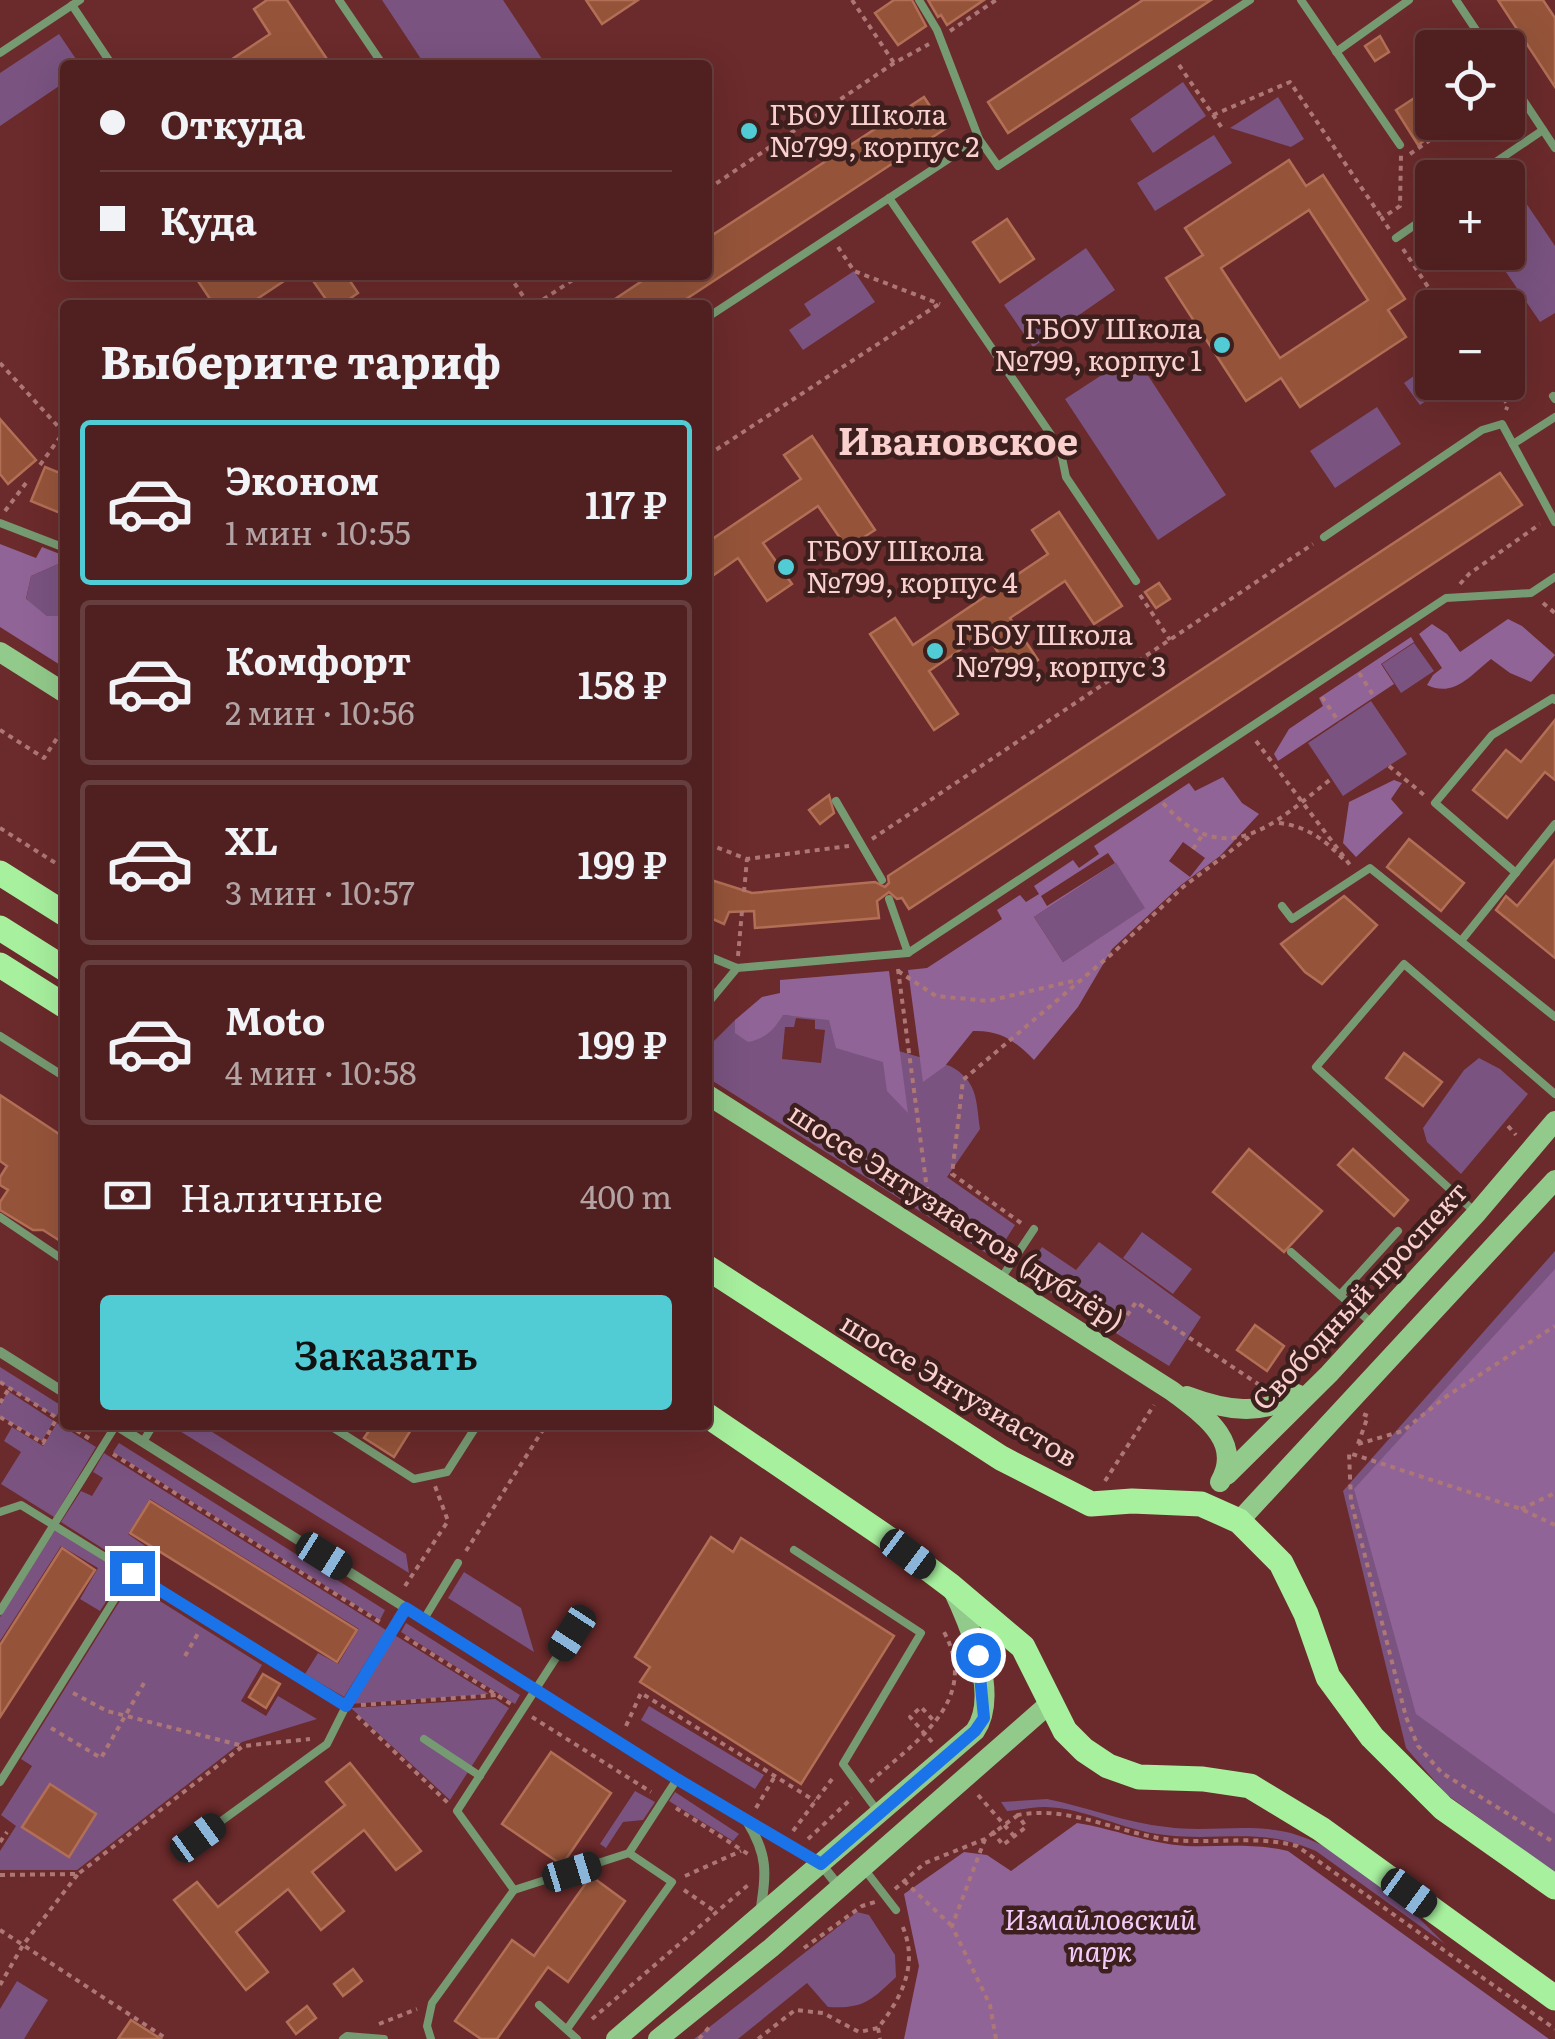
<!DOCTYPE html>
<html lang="ru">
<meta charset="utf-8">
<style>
body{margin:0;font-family:Literata,serif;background:#5a2d2d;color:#f1f3f6;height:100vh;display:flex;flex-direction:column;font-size:38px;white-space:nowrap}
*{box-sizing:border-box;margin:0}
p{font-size:32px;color:#b4a3a5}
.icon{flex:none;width:55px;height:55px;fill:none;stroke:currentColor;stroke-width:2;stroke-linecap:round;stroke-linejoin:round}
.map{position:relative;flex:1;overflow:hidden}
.drawer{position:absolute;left:60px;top:300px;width:652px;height:1130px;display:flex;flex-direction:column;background:#502020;border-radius:10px;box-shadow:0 10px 40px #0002,0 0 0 2px #673e3e}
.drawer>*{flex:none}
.top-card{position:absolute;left:60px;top:60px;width:652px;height:220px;border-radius:10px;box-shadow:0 10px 40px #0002,0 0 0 2px #673e3e;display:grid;align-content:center;height:220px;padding:0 40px;background:#502020}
.buttons{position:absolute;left:1415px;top:30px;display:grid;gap:20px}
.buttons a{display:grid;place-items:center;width:110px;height:110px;border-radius:10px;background:#502020;box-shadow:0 10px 40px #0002,0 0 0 2px #673e3e;font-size:50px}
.end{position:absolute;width:45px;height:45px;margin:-22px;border:12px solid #1a73e8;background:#fff;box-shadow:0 0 0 5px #fff}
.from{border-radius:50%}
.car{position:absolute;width:30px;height:60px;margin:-30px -15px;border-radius:12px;box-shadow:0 0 8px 2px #0007;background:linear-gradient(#222 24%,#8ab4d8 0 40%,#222 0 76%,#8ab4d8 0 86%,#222 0)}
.top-card b{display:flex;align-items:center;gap:35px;height:95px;font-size:38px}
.top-card b+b{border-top:2px solid #673e3e}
.top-card i{width:25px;height:25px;background:#f1f3f6}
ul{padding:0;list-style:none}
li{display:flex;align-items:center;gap:30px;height:165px;margin:0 20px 15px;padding:0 20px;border:5px solid #673e3e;border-radius:10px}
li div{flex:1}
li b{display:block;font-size:38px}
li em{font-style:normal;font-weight:600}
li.current{border-color:#51ccd5}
li>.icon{width:90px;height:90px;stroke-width:1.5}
h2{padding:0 40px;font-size:45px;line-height:120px}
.pay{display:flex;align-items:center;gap:25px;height:110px;padding:0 40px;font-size:38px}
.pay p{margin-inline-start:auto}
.button{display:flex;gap:20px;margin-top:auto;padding:20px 40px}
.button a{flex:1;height:115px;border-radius:10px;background:#51ccd5;color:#111;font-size:40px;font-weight:600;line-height:115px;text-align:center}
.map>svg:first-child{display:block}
</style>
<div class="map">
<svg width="1555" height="2039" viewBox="0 0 1555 2039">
<rect width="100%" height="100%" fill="#6b2a2b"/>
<g fill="#7a5380" fill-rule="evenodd">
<path d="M382,0H503L546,65H425Z"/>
<path d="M59,34L80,65H65V82L0,126V73Z"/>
<path d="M1183,82L1206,116L1153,153L1130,119Z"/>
<path d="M1278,97L1304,139L1291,147L1230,128Z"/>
<path d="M1214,135L1232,163L1155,211L1137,183Z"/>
<path d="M1518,191L1555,246V313L1540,322L1493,253L1508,252V198Z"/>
<path d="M1086,248L1115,290L1033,347L1004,305Z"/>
<path d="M854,271L875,302L803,350L789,330L811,315L804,304Z"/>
<path d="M1134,354L1226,495L1158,540L1065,399Z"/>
<path d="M1432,363V382L1453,383L1420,405L1404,383Z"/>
<path d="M1377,407L1401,444L1335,488L1310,451Z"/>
<path d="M65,561V616H47L26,600L31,576Z"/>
<path d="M1414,643L1434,671L1401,693L1382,664Z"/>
<path d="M1371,701L1407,754L1343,796L1308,743Z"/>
<path d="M1116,863L1146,908L1063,962L1034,917Z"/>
<path d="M783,1015L830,1019L844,1035L950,1066C978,1081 976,1100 980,1129L947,1177L1015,1225L994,1258L708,1078V1047L735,1020ZM796,1018L815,1020V1029L825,1030L821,1063L782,1059L785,1027H794Z"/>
<path d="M1479,1058L1500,1069L1528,1094L1461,1174L1427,1142L1423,1128L1464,1070Z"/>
<path d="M1142,1232L1192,1269L1173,1294L1123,1258Z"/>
<path d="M1099,1242L1201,1317L1169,1366L1022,1275L1042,1247L1076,1270Z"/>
<path d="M1555,1251V1873L1446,1794L1406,1748L1343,1491Z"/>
<path d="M0,1367L62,1406L56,1417L0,1382Z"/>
<path d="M8,1391L54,1421L42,1441L0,1416V1405Z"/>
<path d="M57,1423L96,1447L54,1517L1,1484L21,1452L4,1441L12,1427L43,1446Z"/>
<path d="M170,1425H201L406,1554L409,1573Z"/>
<path d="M119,1443L385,1610L380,1620L113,1452Z"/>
<path d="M104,1453L386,1630L344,1697L305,1674L318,1653L338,1664L359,1629L150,1499L128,1534L151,1550L138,1571L61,1522L81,1491L92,1496L103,1478L93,1472Z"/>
<path d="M56,1529L124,1574L100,1611L80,1599L98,1568L61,1546L0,1641V1617Z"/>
<path d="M464,1572L521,1608L534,1652L448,1598Z"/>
<path d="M131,1583L262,1665L241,1701L266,1716L278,1696L317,1719L242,1742L77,1870H0V1851L16,1826L1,1815L32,1766L21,1759Z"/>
<path d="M406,1623L520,1695L515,1704L401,1632Z"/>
<path d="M393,1634L489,1694L350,1704Z"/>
<path d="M495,1699L509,1708L450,1800L351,1708Z"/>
<path d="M649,1706L764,1775L755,1789L641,1720Z"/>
<path d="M635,1791L655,1802L643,1820L623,1822L606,1848L600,1844Z"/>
<path d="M675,1792L739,1834L733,1841L669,1801Z"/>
<path d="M1047,1799C1087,1807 1126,1823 1167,1827C1202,1832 1239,1825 1275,1830C1337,1838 1402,1900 1445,1944L1316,1851C1259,1826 1222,1842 1165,1835C1124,1831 1087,1808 1045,1807C1033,1807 1020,1810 1007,1811L1001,1802Z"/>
<path d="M857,1912L869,1915L895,1955L896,1977C871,2001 863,2009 828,2007L807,1983L738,2039H694Z"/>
<path d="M17,1981L48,2000L24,2039H0V2009Z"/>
</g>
<g fill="#916498" fill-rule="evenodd">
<path d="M0,544L36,558L42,547L65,556V561L31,576L26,599L47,616H65V668L0,627Z"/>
<path d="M1508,619L1522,626L1555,655L1531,682L1510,673L1491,659C1471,675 1454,698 1427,685L1433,675L1442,668L1419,634L1432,624L1447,634L1460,652Z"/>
<path d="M1411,637L1414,642L1381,664L1394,684L1278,761L1274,754L1289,729L1323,706L1319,698Z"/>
<path d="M1223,777L1242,803L1259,814L1220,856L1181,885L1112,949L1078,1007L1034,1060C1015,1041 1001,1030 973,1031L945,1066L923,1082L908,970L927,968L1002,919L997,910L1020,895L1026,902L1039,894L1034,886L1073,860L1079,868L1099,854L1094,846L1189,783L1195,791ZM1183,842L1205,858L1190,877L1169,861ZM1108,853L1115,863L1047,906L1041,896ZM1116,863L1145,908L1063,962L1034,917Z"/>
<path d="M1394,780L1402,783L1391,799L1403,813L1356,857L1343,843L1349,802Z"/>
<path d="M889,971L908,1113L887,1091L883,1062L836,1048L829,1020L783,1015C773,1031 766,1038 748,1042L735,1033V1020L762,997L780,993V980Z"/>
<path d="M1555,1269V1814L1416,1714L1354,1489Z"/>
<path d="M1077,1823C1115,1829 1146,1843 1186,1846C1221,1847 1253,1843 1288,1851L1549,2039H904L919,1966L904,1894L964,1852L987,1855L1011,1871Z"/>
</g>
<g fill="#95543a" stroke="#b26f55" stroke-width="2.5" fill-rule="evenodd">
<path d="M267,0H287L331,65H223L270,34L254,9Z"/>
<path d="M586,0H638L602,24Z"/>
<path d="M894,0H912L926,26L898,45L875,13Z"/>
<path d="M928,0H984L947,25L941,15L938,17Z"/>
<path d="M1143,0H1211L1008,133L988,102Z"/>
<path d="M1498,0H1543L1555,18V87Z"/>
<path d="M1380,36L1389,52L1375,61L1365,46Z"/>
<path d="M1422,93L1432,109V122H1452L1418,145L1396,110Z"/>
<path d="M924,97L945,129L677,305H606L651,275H708V238Z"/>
<path d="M1289,160L1306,186L1323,175L1405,299L1388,310L1406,337L1300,407L1281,378L1246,401L1166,278L1203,255L1185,228ZM1309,210L1368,300L1280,358L1221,268Z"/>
<path d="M1007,219L1034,259L1000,282L973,242Z"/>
<path d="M194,275H293L248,305H214Z"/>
<path d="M309,275H346L358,293L341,305H330Z"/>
<path d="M0,419L36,460L8,484L0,474Z"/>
<path d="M812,436L875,530L847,548L818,506L763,543L792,584L767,601L738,558L708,579V542L801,479L784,455Z"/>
<path d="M45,467L65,475V515L31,501Z"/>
<path d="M1500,473L1522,505L909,909L902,898L897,899L889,892L877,901L879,918L755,928L754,911L729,912L724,924L708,917V879L752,893L875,882L885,887L889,883L888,876Z"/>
<path d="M1059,512L1122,606L1094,624L1065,581L1010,618L1038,660L1014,676L985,633L929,671L958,714L934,730L870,634L895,618L913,645L1048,554L1032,530Z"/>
<path d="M1159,583L1170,599L1156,608L1145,592Z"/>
<path d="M1555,720V780L1545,772L1507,818L1473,790L1506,750L1521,762Z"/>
<path d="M829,795L834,813L820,824L809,810Z"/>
<path d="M1409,839L1464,883L1441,911L1387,867Z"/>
<path d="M1555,860V958L1496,910L1506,896L1517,906Z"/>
<path d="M1344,896L1377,925L1322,984L1305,972L1281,944Z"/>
<path d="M1404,1053L1442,1082L1423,1106L1386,1078Z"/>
<path d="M0,1095L65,1138V1244L43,1230H33L0,1210V1202L8,1190L0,1185V1177L7,1166L0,1161Z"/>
<path d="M1249,1149L1322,1211L1284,1252L1213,1192Z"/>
<path d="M1353,1149L1408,1200L1394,1216L1338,1165Z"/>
<path d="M1255,1325L1284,1346L1267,1371L1237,1350Z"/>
<path d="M373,1425H414L394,1457L364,1438Z"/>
<path d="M150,1501L357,1630L337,1662L130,1533Z"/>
<path d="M711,1537L733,1552L741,1538L894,1636L801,1784L640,1682L650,1667L635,1657Z"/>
<path d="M62,1548L95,1570L0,1717V1645Z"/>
<path d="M263,1674L280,1684L266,1708L249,1697Z"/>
<path d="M551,1752L611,1793L562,1865L502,1824Z"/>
<path d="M350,1763L421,1851L396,1870L364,1830L312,1872L344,1911L321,1930L288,1889L236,1932L268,1972L246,1990L174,1900L197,1882L218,1907L345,1805L326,1782Z"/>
<path d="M50,1784L96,1814L69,1857L22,1827Z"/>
<path d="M591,1876L625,1901L568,1982L548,1967L497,2039H481L455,2021L512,1940L534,1956Z"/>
<path d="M353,1969L362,1981L343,1996L334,1984Z"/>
<path d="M307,2006L316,2018L296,2034L287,2022Z"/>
<path d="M131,2020L161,2039H118Z"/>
</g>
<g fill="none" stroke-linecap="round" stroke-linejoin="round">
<g stroke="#ad7776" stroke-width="4" stroke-dasharray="5 5" stroke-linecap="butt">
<path d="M852,0L894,63"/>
<path d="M950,31L996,0"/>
<path d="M1179,65L1222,128"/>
<path d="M1213,115L1290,82L1382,218"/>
<path d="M1410,154L1456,122"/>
<path d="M708,189L894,63L929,44"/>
<path d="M1389,229L1382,218L1400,206L1401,155"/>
<path d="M838,247L854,271L940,304"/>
<path d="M1403,249L1442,308"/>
<path d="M509,275L529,305"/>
<path d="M535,305L580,275"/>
<path d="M0,363L65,434"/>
<path d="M1492,382L1508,405L1506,410"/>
<path d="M708,455L942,302"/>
<path d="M40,465L63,433"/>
<path d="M5,511L29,479"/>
<path d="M1460,584L1469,574L1540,524"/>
<path d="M1140,595L1170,640"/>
<path d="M1543,603L1555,613"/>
<path d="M1359,673L1375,698"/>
<path d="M1322,697L1339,722"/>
<path d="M0,730L44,758L65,726"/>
<path d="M1256,741L1350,865"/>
<path d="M1389,766L1424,795"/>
<path d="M1163,803C1225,874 1275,823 1331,779"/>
<path d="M1279,823C1306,826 1324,839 1343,859"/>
<path d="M0,828L65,869"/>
<path d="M872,839L1313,544"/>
<path d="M708,844L747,859L849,846"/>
<path d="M1193,849L1203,834"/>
<path d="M744,892L747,859"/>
<path d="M738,956L742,911"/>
<path d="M898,969L930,1212"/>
<path d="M898,971L936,996L988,1001L1073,981"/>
<path d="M1508,1126L1516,1135"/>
<path d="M1021,1223L952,1174L963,1080L1114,952L1183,887L1249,837"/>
<path d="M1116,1332L1136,1302L1264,1388"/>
<path d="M0,1382L65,1423"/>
<path d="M0,1403L8,1390"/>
<path d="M0,1417L43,1443L57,1418"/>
<path d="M68,1425L93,1441"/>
<path d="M1358,1444L1403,1431L1444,1398L1555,1326"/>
<path d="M1358,1444L1368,1416L1363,1414"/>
<path d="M113,1454L380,1622"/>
<path d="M1105,1481L1154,1405"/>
<path d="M1521,1509L1555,1493"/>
<path d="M1555,1525L1521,1509L1349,1453L1351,1501L1406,1717L1418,1746L1442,1773L1555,1843"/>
<path d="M466,1551L546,1425"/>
<path d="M405,1586L448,1521L435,1486"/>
<path d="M405,1637L511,1704"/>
<path d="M185,1656L200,1630"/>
<path d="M73,1693L107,1711L243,1746"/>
<path d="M361,1705L496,1695"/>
<path d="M357,1716L448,1803"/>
<path d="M532,1717L651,1792"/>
<path d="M626,1726L641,1693L815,1801"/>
<path d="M51,1728L101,1758L144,1683"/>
<path d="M932,1742L910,1717L921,1707L935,1722"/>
<path d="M870,1782C916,1741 981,1701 944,1632"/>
<path d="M978,1795L1014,1836"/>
<path d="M676,1808L748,1854"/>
<path d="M756,1808L775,1776"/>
<path d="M793,1831L835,1775"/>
<path d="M992,1831L1003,1845L1026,1827L1018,1815C1071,1805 1119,1834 1172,1840C1214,1844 1255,1835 1297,1846L1555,2029"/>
<path d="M808,1839L852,1798"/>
<path d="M985,1839L952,1926L990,2005L996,2039"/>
<path d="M0,1842L7,1832"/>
<path d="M0,1875L78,1874L243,1746L310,1739"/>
<path d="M685,1876L741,1851"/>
<path d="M904,1881L952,1926"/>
<path d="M895,1889L925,1863L985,1839L1018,1815"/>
<path d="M684,1890L716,1912"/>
<path d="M0,1930L167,2039"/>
<path d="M804,1948L862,1906L875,1902"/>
<path d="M0,1985L23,1945L78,1874"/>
<path d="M592,2019L748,1885"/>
<path d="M379,2024L417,2009"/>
<path d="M878,2028L880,2039"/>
<path d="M699,2039L712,2024"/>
<path d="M758,2039L795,2010L823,2013L859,2032L878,2028C902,1997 920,1963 901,1923"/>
</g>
<g stroke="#769a72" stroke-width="8">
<path d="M339,0L383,65"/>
<path d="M919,0L937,30L979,139"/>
<path d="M1301,0L1400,145"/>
<path d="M1456,0L1488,48"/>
<path d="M72,5L110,62"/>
<path d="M1336,52L1409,0"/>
<path d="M0,53L80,0"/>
<path d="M1508,77L1555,148"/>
<path d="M1472,178L1543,130"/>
<path d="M889,198L1060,448L1066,477L1136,581"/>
<path d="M1396,238L1432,213"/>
<path d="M708,317L979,139L998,166L1250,0"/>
<path d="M1553,396L1555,399"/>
<path d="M1513,444L1555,417"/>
<path d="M0,523L65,548"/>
<path d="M1324,537L1482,430L1502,424L1555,522"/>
<path d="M836,801L882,880"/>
<path d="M1516,873L1435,803L1492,735L1553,698L1555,700"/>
<path d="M889,899L908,953"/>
<path d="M1282,906L1292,919L1370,868L1555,1017"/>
<path d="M1461,941L1555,824"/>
<path d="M708,956L737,968L908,953L1446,598L1531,593L1555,577"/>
<path d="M708,1003L737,968"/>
<path d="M0,1036L65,1077"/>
<path d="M1475,1212L1316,1067L1404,964L1555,1094"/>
<path d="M0,1217L65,1261"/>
<path d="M1291,1252L1374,1325"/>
<path d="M1000,1280L1034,1229"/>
<path d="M1340,1295L1398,1231"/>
<path d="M329,1425L414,1479L447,1472L477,1425"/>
<path d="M143,1442L153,1425"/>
<path d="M0,1512L21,1505L346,1706L406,1608"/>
<path d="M794,1550L921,1633L843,1764L879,1813"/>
<path d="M0,1611L116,1425"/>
<path d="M424,1619L458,1563"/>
<path d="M424,1739L480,1776"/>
<path d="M0,1782L131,1573"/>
<path d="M198,1838L327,1744L346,1706"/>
<path d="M865,1870L896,1910"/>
<path d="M514,1890L629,1853"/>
<path d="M539,2005L577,2039"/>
<path d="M567,2029L672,1882L629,1853L677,1779"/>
<path d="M343,2039L347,2036L384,2039"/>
<path d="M431,2039L427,2026L432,2003L514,1890L457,1811L572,1633"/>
</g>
<g stroke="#769a72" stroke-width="10">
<path d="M0,1352L65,1393"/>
<path d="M116,1425L677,1779L821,1864L840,1888"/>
<path d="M747,1821C769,1857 766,1873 760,1914"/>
</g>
<g stroke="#92ca8b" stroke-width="20">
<path d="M0,652L65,693"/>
<path d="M708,1095L1172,1391C1202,1414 1244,1441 1220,1482"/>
<path d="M1187,1396C1224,1410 1262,1417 1297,1394"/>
<path d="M1227,1475L1329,1374L1476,1214L1555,1121"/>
<path d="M1239,1521L1555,1180"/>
<path d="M616,2039L975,1731C1000,1695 970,1626 953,1590"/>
<path d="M658,2039L771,1948L1049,1704"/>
</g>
<g stroke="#a7f09e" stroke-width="25">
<path d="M0,873L65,914"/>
<path d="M0,928L65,969"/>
<path d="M0,965L65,1006"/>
<path d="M708,1268L1001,1458L1091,1504L1132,1501L1201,1504L1239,1521L1281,1563L1306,1614L1328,1677L1372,1737L1443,1808L1555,1887"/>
<path d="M708,1416L886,1537L951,1586L1023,1647L1065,1731L1084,1750L1108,1766L1139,1777L1203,1779L1250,1786L1321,1829L1555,1998"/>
</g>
</g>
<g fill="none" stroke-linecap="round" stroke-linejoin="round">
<path stroke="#1a73e8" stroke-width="12" d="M132,1573L346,1706L406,1608L677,1779L821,1864L975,1731L984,1718L978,1655"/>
</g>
<g fill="#51ccd5" stroke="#3d1f1e" stroke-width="4">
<circle cx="749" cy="131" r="10"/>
<circle cx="1222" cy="345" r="10"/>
<circle cx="786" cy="567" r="10"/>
<circle cx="935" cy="651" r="10"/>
</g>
<g text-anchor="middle" stroke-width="9" stroke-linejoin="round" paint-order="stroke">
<g font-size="28" fill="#fad0ce" stroke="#3d1f1e" text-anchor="start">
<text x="769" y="125">ГБОУ Школа<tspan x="769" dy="32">№799, корпус 2</tspan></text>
<text x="1202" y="339" text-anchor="end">ГБОУ Школа<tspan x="1202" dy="32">№799, корпус 1</tspan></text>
<text x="806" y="561">ГБОУ Школа<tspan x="806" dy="32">№799, корпус 4</tspan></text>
<text x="955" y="645">ГБОУ Школа<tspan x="955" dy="32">№799, корпус 3</tspan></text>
</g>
<g font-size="28" fill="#fad0ce" stroke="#3d1f1e">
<text transform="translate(956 1217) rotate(33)" y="10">шоссе Энтузиастов (дублёр)</text>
<text transform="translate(1360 1296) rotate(-47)" y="10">Свободный проспект</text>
<text transform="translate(959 1390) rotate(31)" y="10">шоссе Энтузиастов</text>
</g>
<g font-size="28" font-style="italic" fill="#f4ccfa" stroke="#3d1f1e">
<text x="1100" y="1930">Измайловский<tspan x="1100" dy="32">парк</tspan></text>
</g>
<g font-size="38" font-weight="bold" fill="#fad0ce" stroke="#3d1f1e">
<text x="958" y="455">Ивановское</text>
</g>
</g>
</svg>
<div class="buttons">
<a><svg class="icon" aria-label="locate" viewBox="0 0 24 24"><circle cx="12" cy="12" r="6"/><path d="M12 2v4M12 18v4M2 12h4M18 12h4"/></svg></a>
<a>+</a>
<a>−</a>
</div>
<i class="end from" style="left:978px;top:1655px"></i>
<i class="end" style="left:132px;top:1573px"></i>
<i class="car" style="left:908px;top:1554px;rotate:127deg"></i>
<i class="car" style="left:324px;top:1556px;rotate:122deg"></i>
<i class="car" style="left:572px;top:1633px;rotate:213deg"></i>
<i class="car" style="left:198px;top:1838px;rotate:54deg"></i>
<i class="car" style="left:572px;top:1872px;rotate:73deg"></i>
<i class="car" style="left:1409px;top:1893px;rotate:126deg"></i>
<div class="top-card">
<b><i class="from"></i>Откуда</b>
<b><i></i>Куда</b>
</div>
<section class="drawer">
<h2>Выберите тариф</h2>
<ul>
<li class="current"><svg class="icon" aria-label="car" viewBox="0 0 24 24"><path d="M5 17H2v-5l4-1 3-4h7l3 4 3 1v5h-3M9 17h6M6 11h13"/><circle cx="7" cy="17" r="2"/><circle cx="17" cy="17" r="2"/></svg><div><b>Эконом</b><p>1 мин · 10:55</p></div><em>117 ₽</em></li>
<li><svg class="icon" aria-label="car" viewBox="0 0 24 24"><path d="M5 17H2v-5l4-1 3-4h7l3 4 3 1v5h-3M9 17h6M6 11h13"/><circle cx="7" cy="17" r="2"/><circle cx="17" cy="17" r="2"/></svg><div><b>Комфорт</b><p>2 мин · 10:56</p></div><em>158 ₽</em></li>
<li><svg class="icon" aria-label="car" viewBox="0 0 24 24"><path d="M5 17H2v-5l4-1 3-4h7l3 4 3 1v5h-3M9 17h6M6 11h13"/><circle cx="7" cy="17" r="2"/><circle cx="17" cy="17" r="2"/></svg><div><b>XL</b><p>3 мин · 10:57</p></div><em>199 ₽</em></li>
<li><svg class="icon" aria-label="car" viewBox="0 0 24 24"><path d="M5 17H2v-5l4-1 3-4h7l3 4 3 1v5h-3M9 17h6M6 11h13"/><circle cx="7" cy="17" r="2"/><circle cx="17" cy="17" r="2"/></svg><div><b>Moto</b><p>4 мин · 10:58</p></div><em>199 ₽</em></li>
</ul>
<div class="pay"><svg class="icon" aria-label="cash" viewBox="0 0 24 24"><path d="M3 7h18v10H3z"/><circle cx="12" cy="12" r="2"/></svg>Наличные<p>400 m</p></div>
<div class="button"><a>Заказать</a></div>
</section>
</div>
